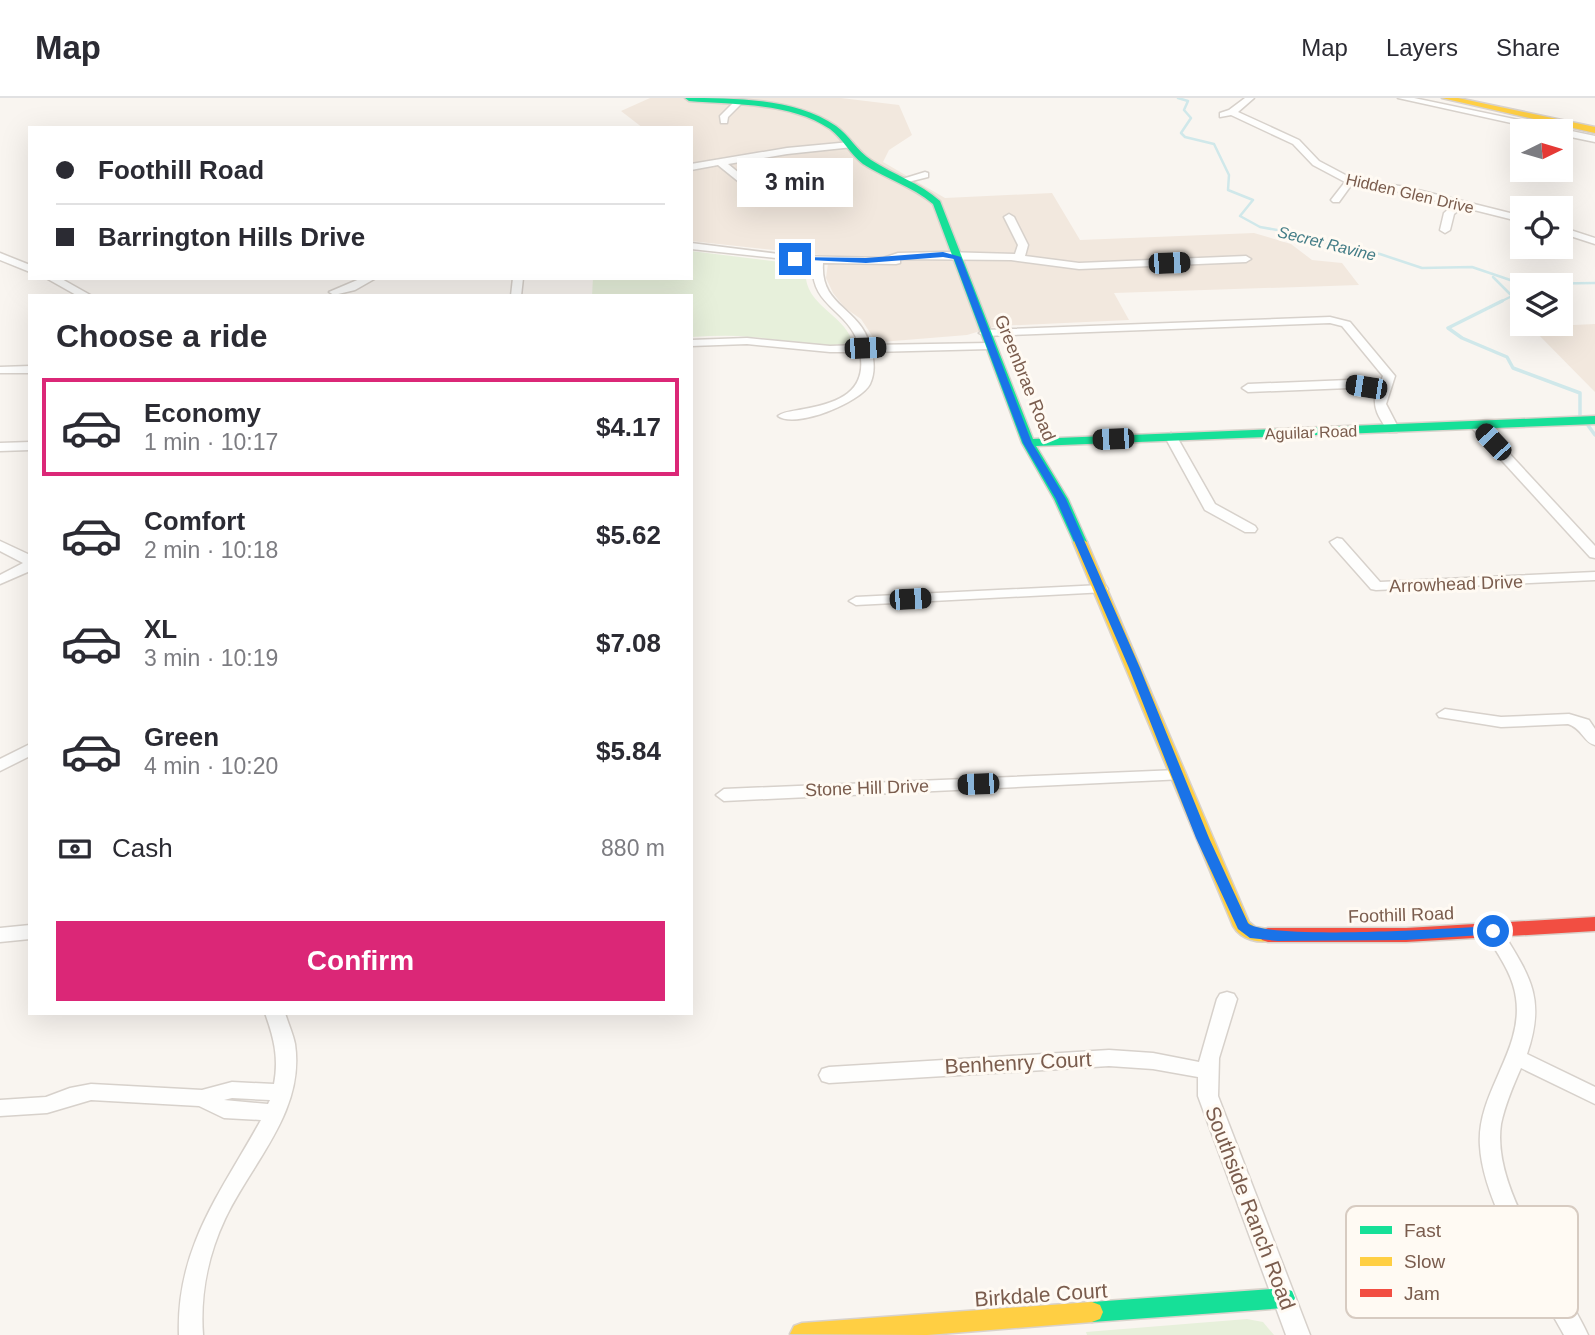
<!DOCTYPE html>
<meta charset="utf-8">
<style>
body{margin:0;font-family:Helvetica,sans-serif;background:#f7f7f7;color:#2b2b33;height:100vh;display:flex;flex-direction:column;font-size:26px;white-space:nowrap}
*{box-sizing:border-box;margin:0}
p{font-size:23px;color:#7c7c81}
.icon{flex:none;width:38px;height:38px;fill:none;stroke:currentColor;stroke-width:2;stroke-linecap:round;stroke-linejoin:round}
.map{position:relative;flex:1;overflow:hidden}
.drawer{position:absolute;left:28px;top:196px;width:665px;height:721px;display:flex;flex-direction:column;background:#fff;border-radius:0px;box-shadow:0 7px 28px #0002}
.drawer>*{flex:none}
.guide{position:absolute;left:28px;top:28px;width:665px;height:154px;border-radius:0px;box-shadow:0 7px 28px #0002;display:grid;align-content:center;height:154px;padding:0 28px;background:#fff}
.needle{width:46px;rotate:85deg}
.controls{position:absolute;left:1510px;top:21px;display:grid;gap:14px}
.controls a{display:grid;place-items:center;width:63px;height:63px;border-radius:0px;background:#fff;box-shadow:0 7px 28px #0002;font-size:35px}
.end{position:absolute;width:32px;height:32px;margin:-16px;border:9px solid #1a73e8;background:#fff;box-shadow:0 0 0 4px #fff}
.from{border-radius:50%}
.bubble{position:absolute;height:49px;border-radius:0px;background:#fff;box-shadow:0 7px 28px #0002;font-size:23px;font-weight:700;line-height:49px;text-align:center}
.car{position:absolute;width:21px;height:42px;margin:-21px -10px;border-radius:9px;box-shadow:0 0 5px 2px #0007;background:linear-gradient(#222 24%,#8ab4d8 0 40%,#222 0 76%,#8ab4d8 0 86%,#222 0)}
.guide b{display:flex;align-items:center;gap:24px;height:66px;font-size:26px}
.guide b+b{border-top:2px solid #e1e1e2}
.guide i{width:18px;height:18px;background:#2b2b33}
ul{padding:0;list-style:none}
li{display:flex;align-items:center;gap:21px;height:98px;margin:0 14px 10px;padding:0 14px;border:4px solid transparent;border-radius:0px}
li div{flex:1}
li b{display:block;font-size:26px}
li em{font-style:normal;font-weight:700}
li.selected{border-color:#db2777}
li>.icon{width:63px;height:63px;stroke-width:1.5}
h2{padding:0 28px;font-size:32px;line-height:84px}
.pay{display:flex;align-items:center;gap:18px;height:77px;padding:0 28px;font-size:26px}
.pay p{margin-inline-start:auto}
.primary-button{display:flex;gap:14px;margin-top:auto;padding:14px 28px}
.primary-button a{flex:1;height:80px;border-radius:0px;background:#db2777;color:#fff;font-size:28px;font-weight:700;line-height:80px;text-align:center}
header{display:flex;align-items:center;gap:42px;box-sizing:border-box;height:98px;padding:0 35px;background:#fff;border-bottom:2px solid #e1e1e2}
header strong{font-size:33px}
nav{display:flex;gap:38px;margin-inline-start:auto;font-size:24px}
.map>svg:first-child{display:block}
</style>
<header>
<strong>Map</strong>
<nav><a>Map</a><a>Layers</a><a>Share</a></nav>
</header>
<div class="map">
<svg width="1595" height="1237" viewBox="0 0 1595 1237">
<rect width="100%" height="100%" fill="#f9f5f0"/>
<g fill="#f2e8de">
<path d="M650,0H841L899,7L912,37L889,52L883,64L945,100L1052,95L1080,142L1254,135L1291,146L1312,162L1342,165L1359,187L1114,195L1129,222L997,228L967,237L881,244L875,242L861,221L845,210L833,195L826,180L829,158L691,143V30H643L621,13Z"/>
<path d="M1595,226V294L1531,229Z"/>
</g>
<g fill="#e7f0db">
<path d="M691,153L804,167L806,169C801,206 840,213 852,242C835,255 773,240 751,239C731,237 711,238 691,239V198H592L593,180H691Z"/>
<path d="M1247,1221L1263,1224L1274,1237H1087L1086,1234Z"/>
</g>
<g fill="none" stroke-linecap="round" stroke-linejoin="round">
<g stroke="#d0e8ea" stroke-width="2.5">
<path d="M1178,0L1188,3L1184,12L1191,20L1181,35L1185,39L1214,46L1229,77L1228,92L1253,102L1240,118L1260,129L1311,138L1337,149L1380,156L1422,170L1472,169L1522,186L1595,185"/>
<path d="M1493,179L1512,198L1498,205"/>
</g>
<g stroke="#d0e8ea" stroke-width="3.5">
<path d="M1502,203L1448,230L1462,240L1507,259L1513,270L1580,295V318"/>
<path d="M1587,326L1595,337"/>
</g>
<g stroke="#d7d1cb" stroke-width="3">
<g id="street">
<path d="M1245,0H1254L1238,14L1299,42L1319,63L1353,81L1406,89L1522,118V124L1462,109L1454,116L1450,132L1445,135L1440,132L1444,115L1453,107L1406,95L1352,86L1339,104H1333L1331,102L1345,84L1313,67L1293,46L1231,17L1220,19V15L1229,12Z"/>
<path d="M1398,0H1414L1595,38V44L1561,37V33H1548Z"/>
<path d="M734,4L741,6L728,19L727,25H721L720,18Z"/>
<path d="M850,44L853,45V49L787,56L728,66L745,80L766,90L768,92L763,95L739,84L718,67L691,72V66L787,50Z"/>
<path d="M925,74L928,75V79L904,85L899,82Z"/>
<path d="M1009,116L1014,119L1028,147L1025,158L1079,165L1246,158L1251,161L1246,164L1079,171L1011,162L900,161V165L896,166L823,165C820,209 859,208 870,247L990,245L996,248L990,251L872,254C874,265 875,275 870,286C860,305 795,331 778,318C785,313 795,313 804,311C838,305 868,294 860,254H830L747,246L691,248V242L747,240L830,248L859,247C848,210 809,209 813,164L691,151V145L795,158L883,160L898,155L944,154L1015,156L1018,147L1004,119Z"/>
<path d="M1561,129L1595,140V146L1561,135Z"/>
<path d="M0,155L30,167V174L0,162Z"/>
<path d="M46,180H60L92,198H78Z"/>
<path d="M362,180H376L355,192L334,197L329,194Z"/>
<path d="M513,180H523L521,198H511Z"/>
<path d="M1330,219L1350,224L1395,278L1386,306L1399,331L1397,334H1389C1379,320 1372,310 1376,294L1349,290L1248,294L1242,290L1248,286L1349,282L1379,287L1383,278L1342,228L1330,225L985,238L979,235L985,232Z"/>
<path d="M30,268V275H0V269Z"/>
<path d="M1477,324L1481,325L1595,448V460L1590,459L1473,331V325Z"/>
<path d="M1171,335L1177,339L1215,406L1255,428L1257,431L1255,434H1245L1205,412L1165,339Z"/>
<path d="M30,344V352L0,353V345Z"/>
<path d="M1337,440L1342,441L1380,484L1595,474V482L1376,492L1371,491L1332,447L1330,444Z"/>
<path d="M0,443L30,457V473L0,486V477L23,465L0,453Z"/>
<path d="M1101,487L1106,488L1108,491L1106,494L856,507L849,503L856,499Z"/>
<path d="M1445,611L1501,619L1569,616L1589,622L1595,631V647C1583,644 1583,631 1568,626L1501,629L1439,619L1437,616Z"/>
<path d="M30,646V658L0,673V661Z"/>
<path d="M1178,672L1184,673L1186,677L1184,681L724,703L716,697L724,691Z"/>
<path d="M1493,826L1499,828C1528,876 1547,898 1527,956L1595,989V1006L1521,970C1513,988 1505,1007 1501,1026C1491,1094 1561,1178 1588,1237H1564C1536,1186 1483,1106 1480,1048C1476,995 1524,953 1516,900C1513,875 1496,854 1484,833L1487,828Z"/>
<path d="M30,827V841L0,844V830Z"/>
<path d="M1227,894L1234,896L1237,901L1219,960L1218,998L1310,1237H1286L1198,998V979L1153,971L1109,968L829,985L822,983L819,977L822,971L829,969L1109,952L1153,955L1199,964L1217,901L1220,896Z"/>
<path d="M265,915H285C288,925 293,936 295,946C305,1014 252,1064 225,1121C208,1157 200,1198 203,1237H179C176,1150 221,1094 261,1022L224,1020L199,1008L91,1002L47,1015L0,1018V1002L46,999L70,990L91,986L202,992L232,984L274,986C279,960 274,940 265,915ZM232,1000L270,1002L268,1006L224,1002Z"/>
</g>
</g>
<g stroke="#d9d2cb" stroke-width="3">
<g id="fast">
<path d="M685,0C733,0 795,0 836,28C850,38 857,53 871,62C894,77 920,85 940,103L1033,341L1595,318V326L1036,348L1068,401L1087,444L1080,448L1075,447L1054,401L1022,345L933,106C912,88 886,81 863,66C850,56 843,41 830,31C790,4 735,7 689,3Z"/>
<path d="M1284,1190L1292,1193L1295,1200L1292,1207L1284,1210L1092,1224L1084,1221L1081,1214L1084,1207L1092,1204Z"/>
</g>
</g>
<g stroke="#d9d2cb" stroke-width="3">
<g id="slow">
<path d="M1442,0H1458L1595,29V35Z"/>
<path d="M1080,440L1087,444L1249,824L1255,829L1274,832L1277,837L1274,842C1259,846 1241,842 1233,828L1073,444Z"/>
<path d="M1092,1204L1100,1207L1103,1214L1100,1221L1092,1224L927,1237L790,1236L794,1228L802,1225Z"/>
</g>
</g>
<g stroke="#d9d2cb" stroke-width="3">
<path id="jam" d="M1595,819V833L1406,844H1268L1262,842L1259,837L1262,832L1268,830H1406Z"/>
</g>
<use href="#street" fill="#fefefd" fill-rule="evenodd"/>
<use href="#fast" fill="#16e098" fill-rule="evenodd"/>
<use href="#slow" fill="#ffcf43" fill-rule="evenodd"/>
<use href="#jam" fill="#f24e42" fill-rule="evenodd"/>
</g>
<path fill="#1a73e8" d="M943,154L961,159L1032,345L1066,401L1140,570L1209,740L1248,825C1267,843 1456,830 1493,828L1497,829V836L1406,842L1278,843L1250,840L1238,831L1196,740L1129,570L1056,401L1023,345L954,161L943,159L866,165L791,161L795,159L866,160Z"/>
<g text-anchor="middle" stroke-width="6" stroke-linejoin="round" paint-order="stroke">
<g font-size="16" fill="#7a5c4d" stroke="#fffaf3">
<text transform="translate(1410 95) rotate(13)" y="6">Hidden Glen Drive</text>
<text transform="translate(1311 334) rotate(-2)" y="6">Aguilar Road</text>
</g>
<g font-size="16" font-style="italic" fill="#437c86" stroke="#fffaf3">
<text transform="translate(1327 145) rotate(14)" y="6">Secret Ravine</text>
</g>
<g font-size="18" fill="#7a5c4d" stroke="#fffaf3">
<text transform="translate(1025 280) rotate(68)" y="6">Greenbrae Road</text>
<text transform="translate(1456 486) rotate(-2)" y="6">Arrowhead Drive</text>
<text transform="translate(867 690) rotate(-2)" y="6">Stone Hill Drive</text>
<text transform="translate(1401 817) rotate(-2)" y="6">Foothill Road</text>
</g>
<g font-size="21" fill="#7a5c4d" stroke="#fffaf3">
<text transform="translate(1018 965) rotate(-3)" y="7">Benhenry Court</text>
<text transform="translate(1250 1110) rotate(69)" y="7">Southside Ranch Road</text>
<text transform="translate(1041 1197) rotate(-4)" y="7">Birkdale Court</text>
</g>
</g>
<rect x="1346" y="1108" width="232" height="112" rx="10" fill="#fffaf3" stroke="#d7cbc1" stroke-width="2"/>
<rect x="1360" y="1128" width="32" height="8" fill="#16e098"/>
<rect x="1360" y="1159" width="32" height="9" fill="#ffcf43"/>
<rect x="1360" y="1191" width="32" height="8" fill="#f24e42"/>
<g font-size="19" fill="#7a5c4d">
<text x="1404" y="1139">Fast</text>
<text x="1404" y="1170">Slow</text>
<text x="1404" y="1202">Jam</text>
</g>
</svg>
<div class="controls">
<a><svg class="needle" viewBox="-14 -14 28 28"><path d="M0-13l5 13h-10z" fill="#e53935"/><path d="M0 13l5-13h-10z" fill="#7c7c81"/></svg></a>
<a><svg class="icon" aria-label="locate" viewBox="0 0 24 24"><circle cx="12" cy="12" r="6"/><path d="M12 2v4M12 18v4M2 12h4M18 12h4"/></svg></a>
<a><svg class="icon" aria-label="layers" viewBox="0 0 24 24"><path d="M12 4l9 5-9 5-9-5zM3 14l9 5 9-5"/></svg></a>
</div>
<i class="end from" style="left:1493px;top:833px"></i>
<i class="end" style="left:795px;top:161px"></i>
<div class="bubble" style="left:737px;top:60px;width:116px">3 min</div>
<i class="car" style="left:1169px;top:165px;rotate:88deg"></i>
<i class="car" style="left:865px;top:250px;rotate:88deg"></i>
<i class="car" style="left:1366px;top:289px;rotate:279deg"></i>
<i class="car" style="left:1113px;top:341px;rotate:268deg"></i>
<i class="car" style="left:1493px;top:344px;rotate:317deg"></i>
<i class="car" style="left:910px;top:501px;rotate:87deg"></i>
<i class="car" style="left:978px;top:686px;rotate:268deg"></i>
<div class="guide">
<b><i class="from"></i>Foothill Road</b>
<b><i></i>Barrington Hills Drive</b>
</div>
<section class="drawer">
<h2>Choose a ride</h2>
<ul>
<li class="selected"><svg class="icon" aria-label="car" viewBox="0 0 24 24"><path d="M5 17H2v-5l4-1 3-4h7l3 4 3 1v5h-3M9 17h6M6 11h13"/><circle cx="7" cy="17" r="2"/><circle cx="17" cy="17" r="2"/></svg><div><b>Economy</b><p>1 min · 10:17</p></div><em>$4.17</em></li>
<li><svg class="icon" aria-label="car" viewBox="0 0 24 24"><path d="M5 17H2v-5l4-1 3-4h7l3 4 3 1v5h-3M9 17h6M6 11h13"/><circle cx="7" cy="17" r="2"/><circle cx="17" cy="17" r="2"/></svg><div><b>Comfort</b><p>2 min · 10:18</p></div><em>$5.62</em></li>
<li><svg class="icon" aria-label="car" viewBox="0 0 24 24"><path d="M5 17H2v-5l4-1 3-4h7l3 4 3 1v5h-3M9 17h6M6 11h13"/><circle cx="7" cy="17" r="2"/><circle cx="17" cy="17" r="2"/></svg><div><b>XL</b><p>3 min · 10:19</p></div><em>$7.08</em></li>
<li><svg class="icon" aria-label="car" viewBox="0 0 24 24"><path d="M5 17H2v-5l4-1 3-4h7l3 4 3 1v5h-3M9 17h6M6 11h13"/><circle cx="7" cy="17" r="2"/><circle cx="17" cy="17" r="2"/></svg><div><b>Green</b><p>4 min · 10:20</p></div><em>$5.84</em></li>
</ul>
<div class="pay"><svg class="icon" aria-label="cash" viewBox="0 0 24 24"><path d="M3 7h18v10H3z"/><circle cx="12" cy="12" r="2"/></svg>Cash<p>880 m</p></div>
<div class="primary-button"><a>Confirm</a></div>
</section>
</div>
